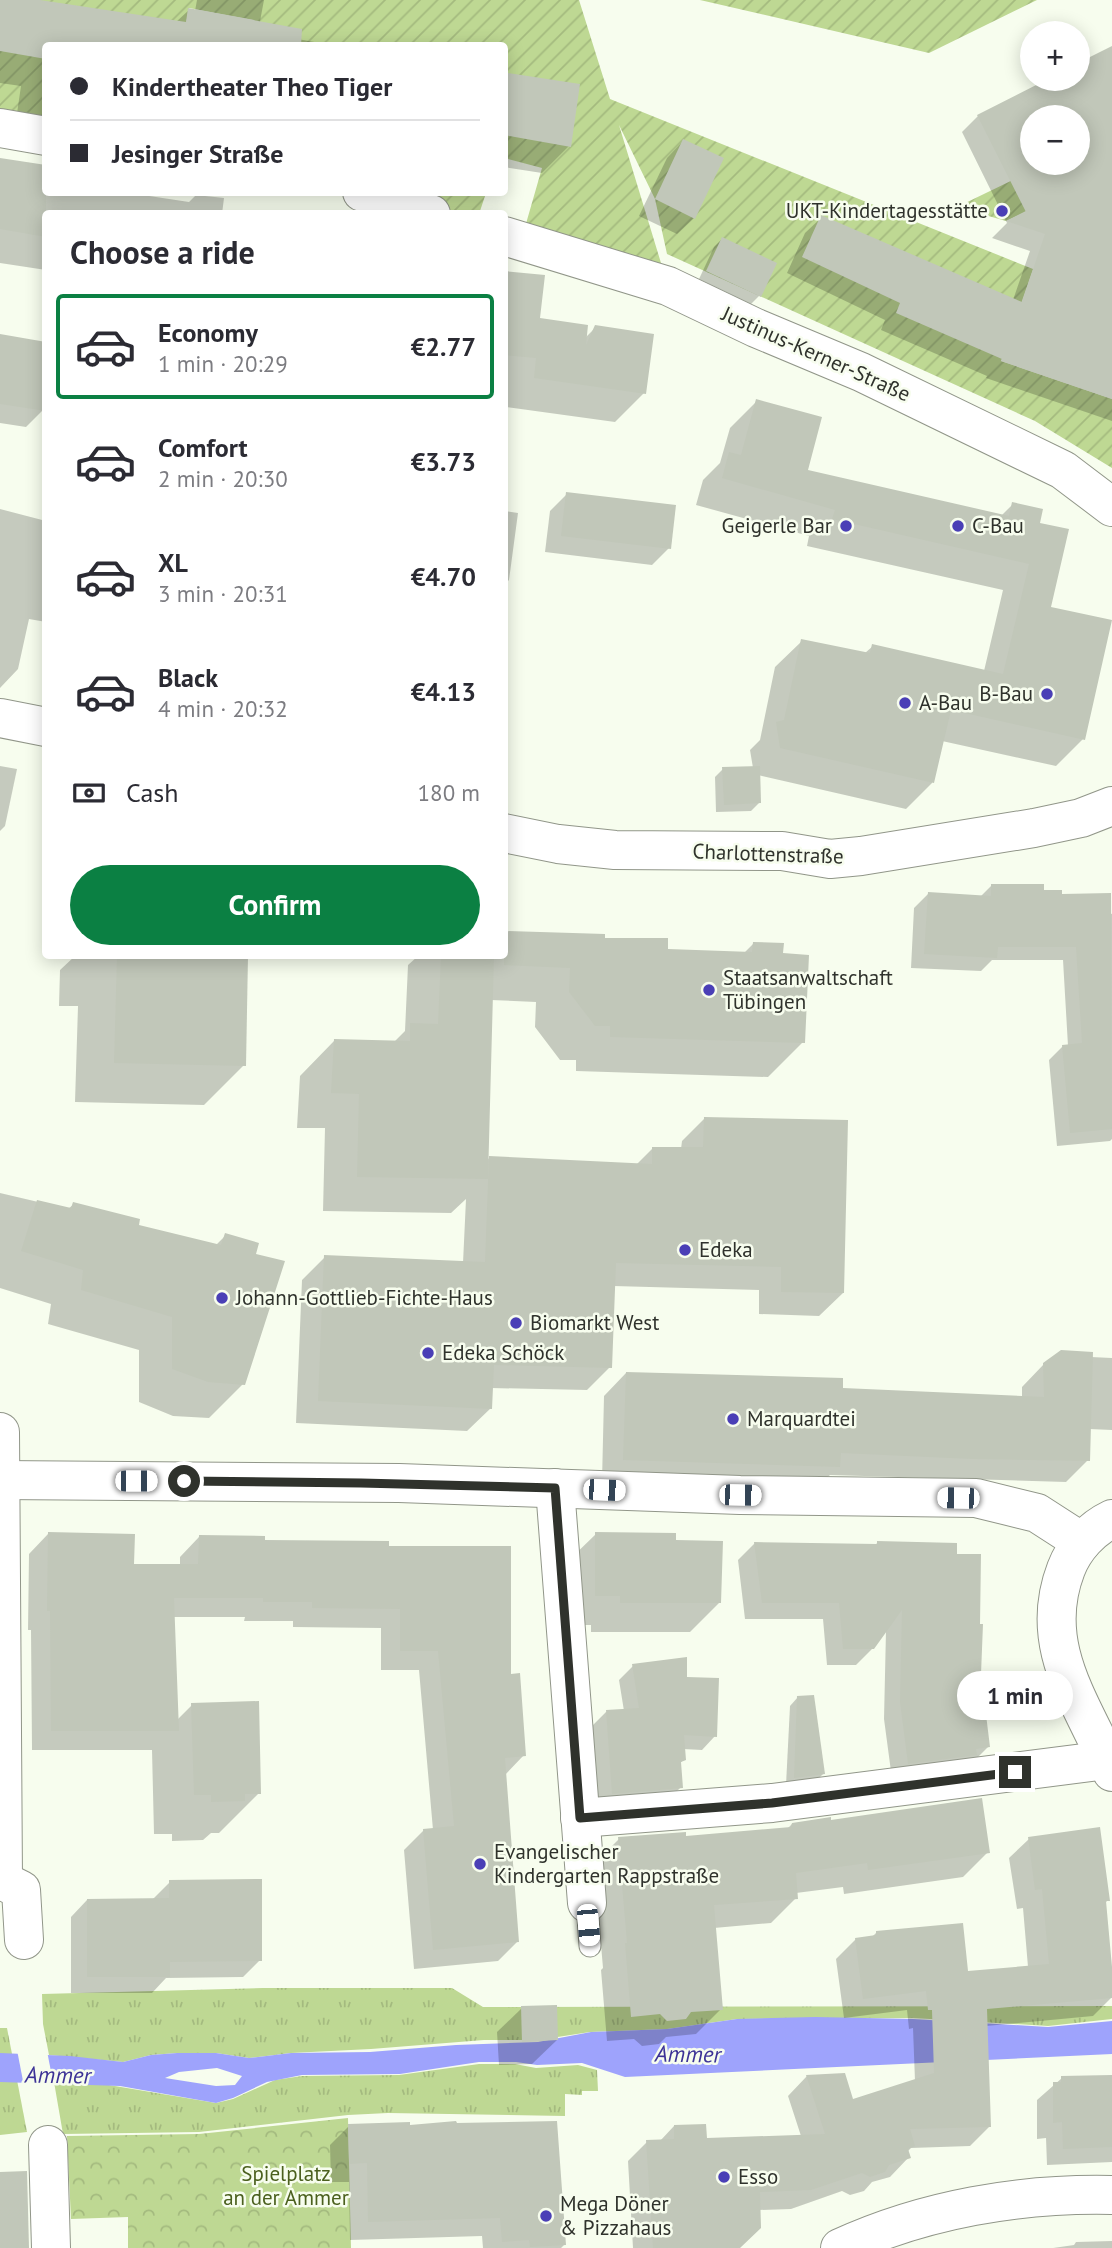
<!DOCTYPE html>
<meta charset="utf-8">
<style>
body{margin:0;font-family:"PT Sans",sans-serif;background:#f7f7f7;color:#2b2b33;height:100vh;display:flex;flex-direction:column;font-size:26px;white-space:nowrap}
*{box-sizing:border-box;margin:0}
p{font-size:23px;color:#7c7c81}
.icon{flex:none;width:38px;height:38px;fill:none;stroke:currentColor;stroke-width:2;stroke-linecap:round;stroke-linejoin:round}
.map{position:relative;flex:1;overflow:hidden}
.panel{position:absolute;left:42px;top:210px;width:466px;height:749px;display:flex;flex-direction:column;background:#fff;border-radius:7px;box-shadow:0 4px 18px #0003}
.panel>*{flex:none}
.top-card{position:absolute;left:42px;top:42px;width:466px;height:154px;border-radius:7px;box-shadow:0 4px 18px #0003;display:grid;align-content:center;height:154px;padding:0 28px;background:#fff}
.fabs{position:absolute;left:1020px;top:21px;display:grid;gap:14px}
.fabs a{display:grid;place-items:center;width:70px;height:70px;border-radius:50%;background:#fff;box-shadow:0 4px 18px #0003;font-size:35px}
.end{position:absolute;width:32px;height:32px;margin:-16px;border:9px solid #2f322c;background:#fff;box-shadow:0 0 0 4px #fff}
.from{border-radius:50%}
.bubble{position:absolute;height:49px;border-radius:24px;background:#fff;box-shadow:0 4px 18px #0003;font-size:23px;font-weight:700;line-height:49px;text-align:center}
.car{position:absolute;width:21px;height:42px;margin:-21px -10px;border-radius:9px;box-shadow:0 0 5px 2px #0007;background:linear-gradient(#fff 24%,#345 0 40%,#fff 0 76%,#345 0 86%,#fff 0)}
.top-card b{display:flex;align-items:center;gap:24px;height:66px;font-size:26px}
.top-card b+b{border-top:2px solid #e1e1e2}
.top-card i{width:18px;height:18px;background:#2b2b33}
ul{padding:0;list-style:none}
li{display:flex;align-items:center;gap:21px;height:105px;margin:0 14px 10px;padding:0 14px;border:4px solid transparent;border-radius:7px}
li div{flex:1}
li b{display:block;font-size:26px}
li em{font-style:normal;font-weight:700}
li.selected{border-color:#0b8043}
li>.icon{width:63px;height:63px;stroke-width:1.5}
h2{padding:0 28px;font-size:32px;line-height:84px}
.pay{display:flex;align-items:center;gap:18px;height:77px;padding:0 28px;font-size:26px}
.pay p{margin-inline-start:auto}
.button{display:flex;gap:14px;margin-top:auto;padding:14px 28px}
.button a{flex:1;height:80px;border-radius:42px;background:#0b8043;color:#fff;font-size:28px;font-weight:700;line-height:80px;text-align:center}
.map>svg:first-child{display:block}
</style>
<div class="map">
<svg width="1112" height="2248" viewBox="0 0 1112 2248">
<defs>
<pattern id="grass-tufts" width="24" height="20" patternUnits="userSpaceOnUse" patternTransform="scale(1.75)"><rect width="24" height="20" fill="#bed893"/><path d="M3 7l-1-3M5 7V3M7 7l1-3M15 17l-1-3M17 17v-4M19 17l1-3" fill="none" stroke="#a4ba7f"/></pattern>
<pattern id="park-crowns" width="20" height="18" patternUnits="userSpaceOnUse" patternTransform="scale(1.75)"><rect width="20" height="18" fill="#bed893"/><path d="M2 6a3 3 0 1 1 6 0M12 15a3 3 0 1 1 6 0" fill="none" stroke="#a4ba7f"/></pattern>
<pattern id="garden-furrows" width="10" height="10" patternUnits="userSpaceOnUse" patternTransform="scale(1.75)"><rect width="10" height="10" fill="#bed893"/><path d="M-1 1l2-2M0 10L10 0M9 11l2-2" fill="none" stroke="#a4ba7f"/></pattern>
</defs>
<rect width="100%" height="100%" fill="#f7fdee"/>
<g fill="url(#grass-tufts)">
<path d="M263,1988H452L483,2007L1112,2006V2019L1048,2026L913,2018L737,2019L667,2029L590,2032L538,2040H484L371,2049L291,2053L249,2058L216,2053H177L151,2055L123,2062L49,2055L43,2024L42,1994Z"/>
<path d="M0,2028H7L27,2132L0,2135Z"/>
<path d="M479,2064H515L536,2068L578,2065L597,2070L598,2091H582V2095L565,2094V2116L388,2113L348,2115L199,2132L63,2134L54,2082L97,2083L216,2103L233,2099L275,2080L302,2076L399,2075Z"/>
</g>
<path fill="url(#park-crowns)" d="M348,2118L351,2248H128V2217L71,2219L67,2136L199,2134Z"/>
<g fill="url(#garden-furrows)">
<path d="M0,0H579L610,99L1033,269L1001,361L1112,399V468L1035,421L667,254L655,199L619,125L668,286L521,241L542,168L504,158V46L250,45L254,20L189,8L182,45L46,46L45,136L0,128Z"/>
<path d="M700,0H1037L929,53Z"/>
<path d="M1048,163H1078L1112,168L1006,221L957,207Z"/>
<path d="M362,193H486L479,214L431,213Z"/>
</g>
<path fill="#9ea3fc" fill-rule="evenodd" d="M815,2017L913,2019L1048,2027L1112,2021V2054L625,2077L582,2063L537,2065L516,2062H479L400,2074L302,2075L267,2082L233,2098L216,2103L120,2086L0,2082V2053L70,2056L123,2062L151,2055L177,2053H216L249,2058L291,2053L370,2052L456,2045L538,2042L591,2032L667,2029L737,2019ZM217,2068L242,2076L235,2085L216,2086L165,2078L179,2072Z"/>
<path fill="#f7fdee" d="M17,2050L47,2051L54,2087L24,2086Z"/>
<g fill="#0003" fill-rule="evenodd">
<path d="M0,0H32L176,22L189,10L195,11L197,0H264L258,32L337,46H46V132L15,127L21,86L0,83Z"/>
<path d="M1112,48V421L986,378L987,376L881,330L885,320L787,273L805,233L822,217L1013,300L1030,251L992,238L1007,223L962,132L978,116L1052,79H1078V65ZM1032,117H1078V163H1032Z"/>
<path d="M509,75L569,146L542,173L504,167V77Z"/>
<path d="M683,141L694,218L677,234L639,216L667,158Z"/>
<path d="M0,159L46,192H123L189,202L196,195L224,198L222,214H46V270L0,263Z"/>
<path d="M722,239L759,296L751,304L699,279L714,247Z"/>
<path d="M504,273L538,319L585,338L596,327L644,393L615,422L506,407L508,387L504,386Z"/>
<path d="M0,336L43,410L26,427L0,423Z"/>
<path d="M757,401L805,471L1001,516L1013,504L1038,524L1049,608L1083,739L1056,766L942,741L932,783L906,809L758,775L759,803L751,811L716,812L715,777L723,769L753,768L750,750L760,740L775,667L802,641L865,653L873,646L984,671L1003,590L807,546L809,536L696,505L703,480L720,463L730,428Z"/>
<path d="M567,494L669,548L652,565L545,552L550,511Z"/>
<path d="M0,509L46,521V622L29,619L18,669L0,688Z"/>
<path d="M504,511L518,513L509,580L505,584L504,590Z"/>
<path d="M0,766L17,769L5,826L0,831Z"/>
<path d="M992,885L1061,896L1112,914V1139L1110,1141L1057,1146L1049,1060L1063,1046H1068L1063,960H992L981,971L911,968L914,908L928,894L980,897Z"/>
<path d="M504,933L603,940L666,951L743,954L753,944L781,954L803,1042L768,1077L576,1071V1060H560L535,1027L536,1002L491,1000L487,1161L489,1158L636,1165L653,1148L681,1149L682,1141L705,1118L843,1293L819,1316L759,1314V1290L613,1286L610,1367L587,1390L491,1388V1408L467,1431L296,1423L302,1280L325,1257L463,1263L466,1199L451,1213L323,1211L325,1128H297L300,1076L334,1041L394,1042L405,1031L408,965L418,956H504Z"/>
<path d="M75,956H247L244,1065L204,1105L75,1102L78,1006H59L60,970Z"/>
<path d="M0,1193L68,1209L74,1204L136,1226L215,1246L226,1235L254,1255L243,1384L209,1418L173,1416L139,1402V1350L48,1324L51,1304L0,1288Z"/>
<path d="M1091,1357L1112,1358V1430L1089,1429L1088,1460L1066,1482L830,1475L816,1488L602,1481L604,1396L626,1373L841,1390L1022,1397V1387L1044,1364Z"/>
<path d="M48,1534L133,1566H180V1557L199,1537L388,1548L510,1676L524,1755L505,1775L517,1942L498,1961L414,1969L404,1850L424,1830H433L419,1670H381V1628L293,1627V1621H244L245,1617H173L177,1720L192,1705L259,1793L219,1833H211L203,1840L172,1841V1834H154L152,1750H32L31,1630H28L29,1554Z"/>
<path d="M596,1534L675,1542L720,1602L690,1632H591V1625H566V1563Z"/>
<path d="M755,1543L875,1546L877,1543L979,1674L989,1746L972,1763L892,1779L884,1719L886,1630L873,1648L856,1665H827L823,1619H745L738,1560Z"/>
<path d="M633,1666L686,1679L715,1736L702,1750L683,1749L684,1759L679,1764L681,1787L667,1801L599,1807L592,1726L606,1712L624,1711L619,1680Z"/>
<path d="M798,1697L823,1774L815,1782L786,1785L790,1706Z"/>
<path d="M830,1822L988,1852L963,1877L844,1894L843,1887L796,1893V1898L771,1923L714,1928L721,2009L696,2034L666,2037L659,2044L642,2046L634,2039L607,2041L601,1970L603,1968L594,1864L619,1839L684,1838L787,1829L792,1824Z"/>
<path d="M1029,1839L1108,1900L1105,1903L1112,1997L1093,2016L986,2026L989,2127L970,2146L911,2148L907,2152L909,2157L890,2177L872,2182L864,2191L850,2195L842,2191L791,2209L759,2210L739,2248H633L628,2161L647,2142L660,2141L674,2126L705,2140L801,2136L788,2096L807,2076L852,2102L915,2081L913,2028L909,2029L907,2010L844,2018L836,1959L856,1939L872,1937L876,1933L966,1972L1028,1967L1023,1908L1017,1909L1009,1858Z"/>
<path d="M170,1882L260,1960L243,1977L166,1978L152,1993H71V1917L87,1900L153,1899Z"/>
<path d="M522,2008L557,2040L532,2064L499,2065L497,2032Z"/>
<path d="M1112,2077V2162L1047,2165L1046,2138L1037,2139V2100L1062,2078Z"/>
<path d="M349,2126L564,2245L561,2248H483L482,2236L350,2240L349,2182H331L330,2145Z"/>
<path d="M1112,2241V2248H1053L1074,2245L1076,2242Z"/>
</g>
<g fill="#c1c7b9" fill-rule="evenodd">
<path d="M0,0H40L186,22L188,8L302,29L301,46H46V59L0,51Z"/>
<path d="M1112,46V399L1001,361L1002,359L896,313L900,303L802,257L821,215L1022,302L1045,234L1006,221L1026,212L977,115L1048,79H1078V63ZM1032,117H1078V163H1032Z"/>
<path d="M508,73L580,84L571,147L504,135V98Z"/>
<path d="M683,139L724,158L695,219L655,199Z"/>
<path d="M0,158L46,165V237L0,229Z"/>
<path d="M722,237L777,263L761,297L706,271Z"/>
<path d="M504,271L545,275L540,318L588,325L586,345L595,325L654,334L646,394L534,378L536,358L504,355Z"/>
<path d="M0,334L46,342V411L0,404Z"/>
<path d="M756,399L822,417L808,470L1009,516L1012,502L1043,509L1040,523L1069,529L1051,607L1112,620L1085,740L951,710L934,783L780,748L776,722L784,720L801,639L870,653L872,644L1003,674L1029,564L832,519L835,510L722,478L729,452L741,455Z"/>
<path d="M566,492L676,505L671,549L561,536Z"/>
<path d="M760,766L761,803L724,805L722,767Z"/>
<path d="M991,884H1044V890H1062V894L1111,893L1112,1129L1070,1133L1062,1045L1082,1043L1076,947H998L997,958L924,954L928,892L991,896Z"/>
<path d="M504,931L605,934V938H668V949L752,952L753,942L784,943L783,953L809,955L805,1043L610,1037V1026H595L569,992L570,968L504,965Z"/>
<path d="M117,956H248L246,1066L114,1063Z"/>
<path d="M441,956H494L488,1179L357,1177L359,1094L331,1093L334,1039L410,1041V1023L438,1024Z"/>
<path d="M704,1117L848,1120L844,1293L781,1292V1267L616,1263L612,1368L494,1365L492,1409L318,1401L324,1255L485,1262L489,1156L652,1164V1147H703Z"/>
<path d="M37,1200L71,1208L73,1202L140,1219L139,1225L221,1245L225,1233L259,1243L256,1254L285,1261L245,1385L208,1382L172,1369V1317L81,1290L83,1270L21,1251Z"/>
<path d="M1061,1350L1093,1352L1090,1461L972,1459L841,1453L840,1467L623,1460L626,1372L843,1378V1388L1044,1397L1043,1363Z"/>
<path d="M48,1532L135,1534L134,1564H198L199,1535L265,1536V1540L389,1541V1546H511V1674L520,1673L526,1756L505,1758L519,1942L433,1950L423,1829L454,1826L438,1651H400V1609L312,1608V1602H263V1598H174L179,1731H51L50,1611H47Z"/>
<path d="M595,1532L676,1533V1540L723,1541L721,1603H620V1596H595Z"/>
<path d="M877,1541L957,1543V1554H981L980,1624H983L981,1674L990,1747L976,1749L977,1755L908,1764L900,1702L902,1610L874,1649H843L839,1603H762L754,1542L877,1544Z"/>
<path d="M687,1657V1677L719,1678L717,1737L684,1735L686,1760L681,1762L683,1788L612,1794L606,1710L639,1708L632,1664Z"/>
<path d="M814,1695L825,1774L794,1778L797,1696Z"/>
<path d="M259,1701L261,1794H245V1801L211,1802V1795H194L191,1703Z"/>
<path d="M982,1798L990,1853L868,1870L867,1863L796,1873L798,1899L714,1905L723,2010L691,2012L686,2019L667,2021L660,2014L631,2017L625,1943H627L618,1837L686,1832V1836L791,1827L792,1823L831,1817V1820Z"/>
<path d="M1100,1827L1110,1901H1106L1112,1967V1998L987,2009L991,2127L910,2129L915,2146L908,2149L911,2158L889,2165L885,2172L870,2177L862,2173L811,2190L760,2192L761,2228L740,2248H653L646,2140L674,2139V2125L706,2124L707,2138L825,2134L806,2075L845,2073L853,2099L934,2073L932,2010H928L926,1991L863,1999L855,1938L876,1935V1931L963,1923L968,1971L1049,1964L1042,1889L1035,1890L1028,1837Z"/>
<path d="M262,1879V1961L170,1962V1977H87V1899L169,1898V1880Z"/>
<path d="M557,2005L558,2040L522,2042L521,2006Z"/>
<path d="M1112,2075V2147L1063,2149L1062,2122L1053,2123V2082H1061V2076Z"/>
<path d="M456,2121L457,2123L557,2121L566,2245L530,2247L529,2240L502,2242L500,2218L368,2222L367,2163L349,2164L348,2124L410,2122V2125Z"/>
<path d="M27,2171L29,2248H0V2172Z"/>
</g>
<g fill="none" stroke-linecap="round" stroke-linejoin="round">
<g stroke="#919689" stroke-width="23">
<path id="service" d="M587,1903L590,1946"/>
</g>
<g stroke="#919689" stroke-width="40">
<g id="minor">
<path d="M0,128L46,136"/>
<path d="M362,192L431,214"/>
<path d="M504,236L668,286L756,328L861,372L1063,470L1112,507"/>
<path d="M0,718L46,727"/>
<path d="M504,833L558,844L615,850L782,851L830,859L861,856L1034,828L1081,818L1112,806"/>
<path d="M0,1432L3,1881L21,1890L24,1940"/>
<path d="M0,1480L399,1483L740,1495L976,1498L1037,1513L1082,1542"/>
<path d="M555,1488L587,1903"/>
<path d="M1112,1519C1091,1529 1074,1548 1066,1569C1036,1647 1084,1705 1112,1772"/>
<path d="M580,1818L772,1803L1107,1760"/>
<path d="M48,2145L51,2248"/>
</g>
</g>
<g stroke="#919689" stroke-width="40">
<path id="secondary" d="M840,2248C925,2209 1020,2193 1112,2195"/>
</g>
<use href="#service" stroke="#fff" stroke-width="21"/>
<use href="#minor" stroke="#fff" stroke-width="38"/>
<use href="#secondary" stroke="#fff" stroke-width="38"/>
</g>
<g fill="none" stroke-linecap="round" stroke-linejoin="round">
<path stroke="#2f322c" stroke-width="9" d="M184,1481L361,1483L555,1488L580,1818L772,1803L1015,1772"/>
</g>
<g fill="#4a3fb6" stroke="#f7fdee" stroke-width="2.5">
<circle cx="1002" cy="211" r="7"/>
<circle cx="846" cy="526" r="7"/>
<circle cx="958" cy="526" r="7"/>
<circle cx="1047" cy="694" r="7"/>
<circle cx="905" cy="703" r="7"/>
<circle cx="709" cy="990" r="7"/>
<circle cx="685" cy="1250" r="7"/>
<circle cx="222" cy="1298" r="7"/>
<circle cx="516" cy="1323" r="7"/>
<circle cx="428" cy="1353" r="7"/>
<circle cx="733" cy="1419" r="7"/>
<circle cx="480" cy="1864" r="7"/>
<circle cx="724" cy="2177" r="7"/>
<circle cx="546" cy="2216" r="7"/>
</g>
<g text-anchor="middle" stroke-width="5" stroke-linejoin="round" paint-order="stroke">
<g font-size="21" fill="#2f322c" stroke="#f7fdee" text-anchor="start">
<text x="988" y="218" text-anchor="end">UKT-Kindertagesstätte</text>
<text x="832" y="533" text-anchor="end">Geigerle Bar</text>
<text x="972" y="533">C-Bau</text>
<text x="1033" y="701" text-anchor="end">B-Bau</text>
<text x="919" y="710">A-Bau</text>
<text x="723" y="985">Staatsanwaltschaft<tspan x="723" dy="24">Tübingen</tspan></text>
<text x="699" y="1257">Edeka</text>
<text x="236" y="1305">Johann-Gottlieb-Fichte-Haus</text>
<text x="530" y="1330">Biomarkt West</text>
<text x="442" y="1360">Edeka Schöck</text>
<text x="747" y="1426">Marquardtei</text>
<text x="494" y="1859">Evangelischer<tspan x="494" dy="24">Kindergarten Rappstraße</tspan></text>
<text x="738" y="2184">Esso</text>
<text x="560" y="2211">Mega Döner<tspan x="560" dy="24">&amp; Pizzahaus</tspan></text>
</g>
<g font-size="21" fill="#2f322c" stroke="#f7fdee">
<text transform="translate(816 354) rotate(24)" y="7">Justinus-Kerner-Straße</text>
<text transform="translate(768 854) rotate(2)" y="7">Charlottenstraße</text>
</g>
<g font-size="21" fill="#4b601e" stroke="#f7fdee">
<text x="286" y="2181">Spielplatz<tspan x="286" dy="24">an der Ammer</tspan></text>
</g>
<g font-size="23" font-style="italic" fill="#3c3296" stroke="#f7fdee">
<text transform="translate(688 2054) rotate(1)" y="8">Ammer</text>
<text transform="translate(58 2075) rotate(1)" y="8">Ammer</text>
</g>
</g>
</svg>
<div class="fabs">
<a>+</a>
<a>−</a>
</div>
<i class="end from" style="left:184px;top:1481px"></i>
<i class="end" style="left:1015px;top:1772px"></i>
<div class="bubble" style="left:957px;top:1671px;width:116px">1 min</div>
<i class="car" style="left:136px;top:1481px;rotate:90deg"></i>
<i class="car" style="left:604px;top:1490px;rotate:92deg"></i>
<i class="car" style="left:740px;top:1495px;rotate:91deg"></i>
<i class="car" style="left:958px;top:1498px;rotate:271deg"></i>
<i class="car" style="left:588px;top:1925px;rotate:175deg"></i>
<div class="top-card">
<b><i class="from"></i>Kindertheater Theo Tiger</b>
<b><i></i>Jesinger Straße</b>
</div>
<section class="panel">
<h2>Choose a ride</h2>
<ul>
<li class="selected"><svg class="icon" aria-label="car" viewBox="0 0 24 24"><path d="M5 17H2v-5l4-1 3-4h7l3 4 3 1v5h-3M9 17h6M6 11h13"/><circle cx="7" cy="17" r="2"/><circle cx="17" cy="17" r="2"/></svg><div><b>Economy</b><p>1 min · 20:29</p></div><em>€2.77</em></li>
<li><svg class="icon" aria-label="car" viewBox="0 0 24 24"><path d="M5 17H2v-5l4-1 3-4h7l3 4 3 1v5h-3M9 17h6M6 11h13"/><circle cx="7" cy="17" r="2"/><circle cx="17" cy="17" r="2"/></svg><div><b>Comfort</b><p>2 min · 20:30</p></div><em>€3.73</em></li>
<li><svg class="icon" aria-label="car" viewBox="0 0 24 24"><path d="M5 17H2v-5l4-1 3-4h7l3 4 3 1v5h-3M9 17h6M6 11h13"/><circle cx="7" cy="17" r="2"/><circle cx="17" cy="17" r="2"/></svg><div><b>XL</b><p>3 min · 20:31</p></div><em>€4.70</em></li>
<li><svg class="icon" aria-label="car" viewBox="0 0 24 24"><path d="M5 17H2v-5l4-1 3-4h7l3 4 3 1v5h-3M9 17h6M6 11h13"/><circle cx="7" cy="17" r="2"/><circle cx="17" cy="17" r="2"/></svg><div><b>Black</b><p>4 min · 20:32</p></div><em>€4.13</em></li>
</ul>
<div class="pay"><svg class="icon" aria-label="cash" viewBox="0 0 24 24"><path d="M3 7h18v10H3z"/><circle cx="12" cy="12" r="2"/></svg>Cash<p>180 m</p></div>
<div class="button"><a>Confirm</a></div>
</section>
</div>
